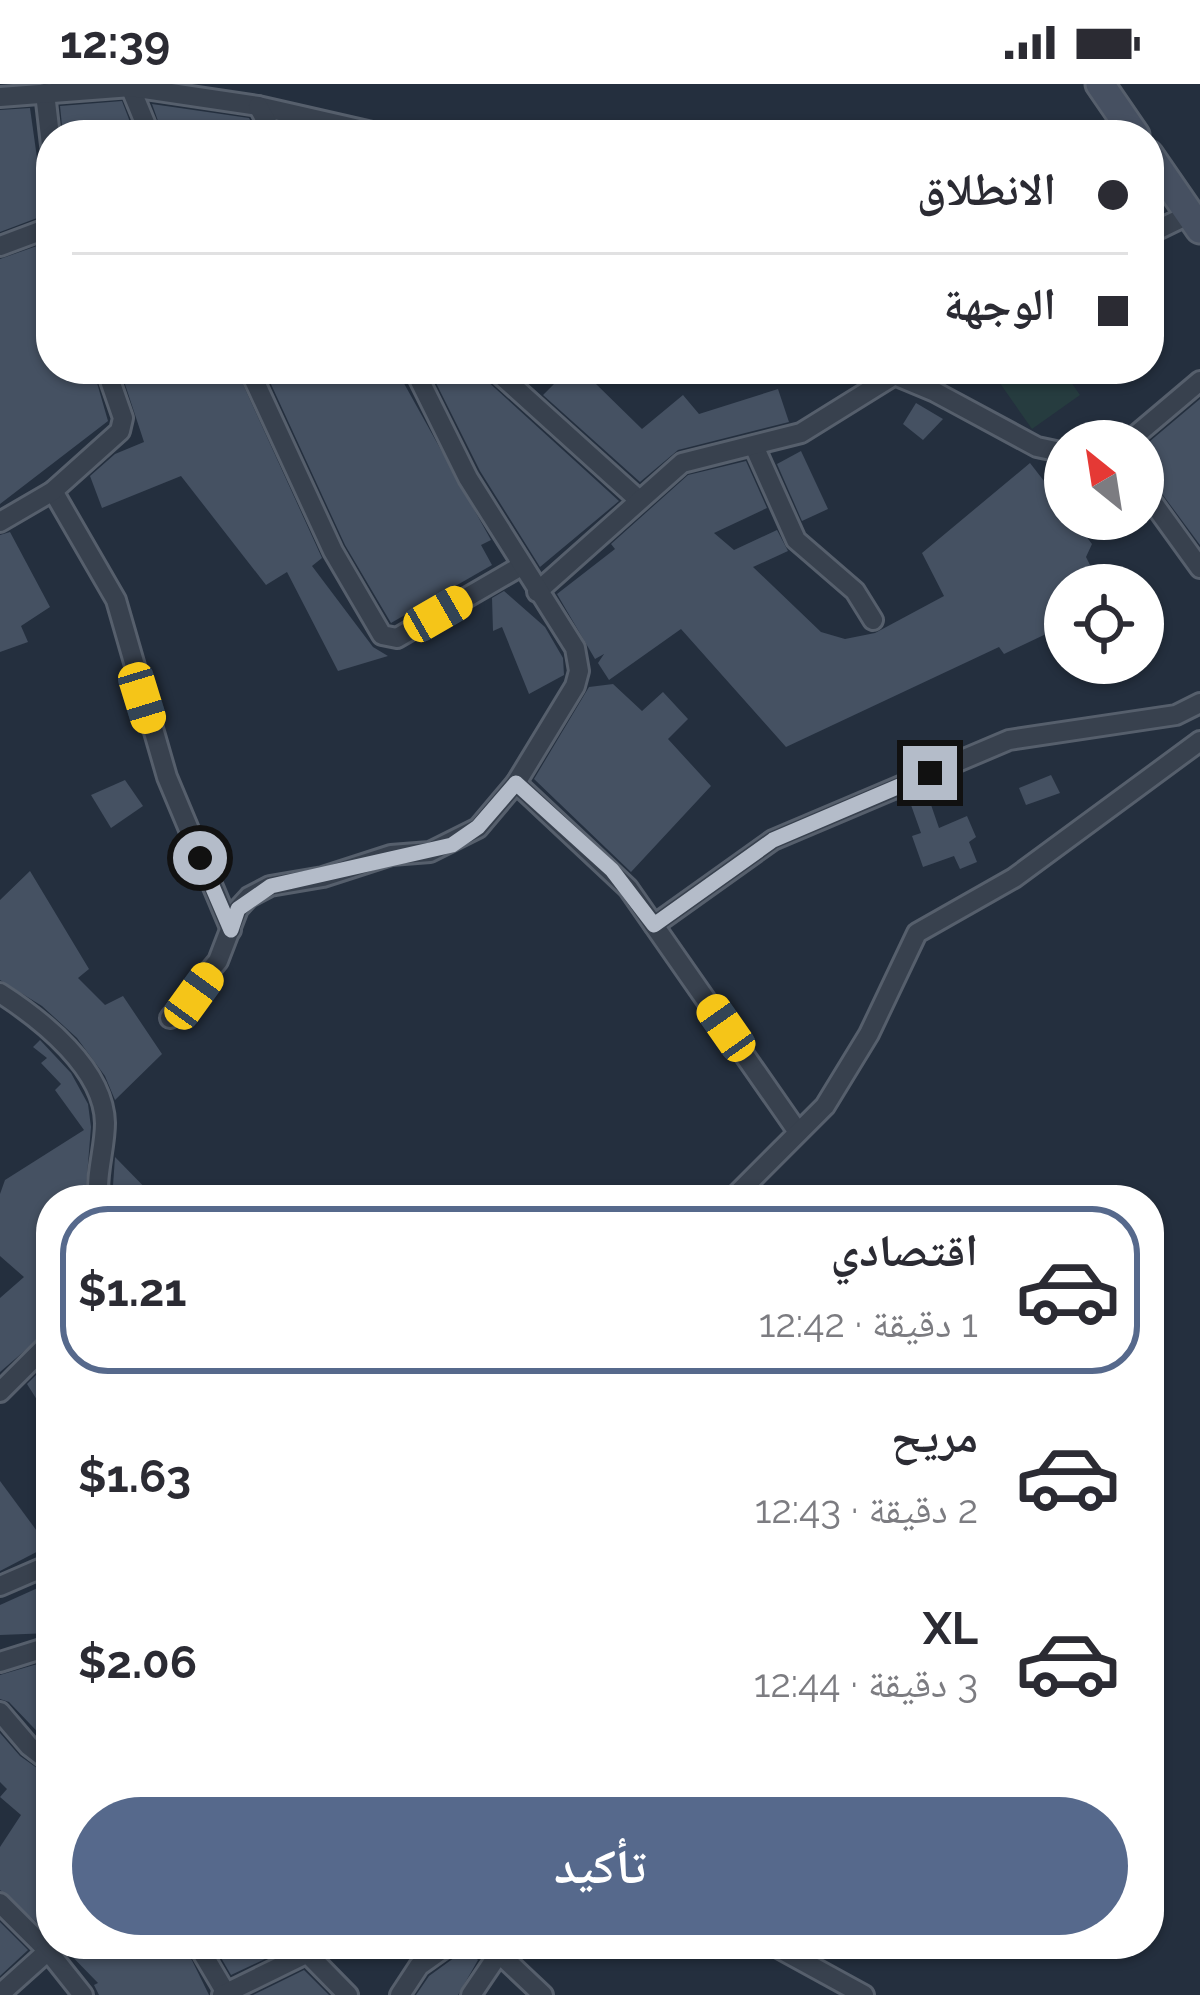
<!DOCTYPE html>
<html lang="ar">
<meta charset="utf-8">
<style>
body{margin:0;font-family:Raleway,"Noto Naskh Arabic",sans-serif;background:#f2f2f3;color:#2b2b33;direction:rtl;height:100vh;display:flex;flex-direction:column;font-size:45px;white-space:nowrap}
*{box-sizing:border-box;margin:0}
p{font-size:39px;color:#7c7c81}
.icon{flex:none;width:66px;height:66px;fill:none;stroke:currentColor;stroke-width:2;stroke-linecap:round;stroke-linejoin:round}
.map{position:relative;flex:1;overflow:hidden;direction:ltr}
.side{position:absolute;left:36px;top:1101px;width:1128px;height:774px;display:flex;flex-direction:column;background:#fff;border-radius:48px;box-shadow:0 3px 9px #0004;direction:rtl}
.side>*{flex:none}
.top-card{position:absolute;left:36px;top:36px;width:1128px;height:264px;border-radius:48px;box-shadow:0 3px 9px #0004;direction:rtl;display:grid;align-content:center;height:264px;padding:0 36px;background:#fff}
.needle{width:78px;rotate:330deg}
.controls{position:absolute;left:1044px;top:336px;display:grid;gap:24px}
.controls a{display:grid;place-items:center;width:120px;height:120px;border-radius:50%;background:#fff;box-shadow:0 3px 9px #0004;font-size:60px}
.end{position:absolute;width:54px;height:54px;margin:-27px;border:15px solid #b4bcc9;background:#111;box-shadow:0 0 0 6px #111}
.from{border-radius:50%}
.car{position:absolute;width:36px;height:72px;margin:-36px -18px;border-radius:15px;box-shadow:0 0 9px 3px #0007;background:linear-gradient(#f5c518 24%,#345 0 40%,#f5c518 0 76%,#345 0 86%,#f5c518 0)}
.top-card b{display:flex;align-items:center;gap:42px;height:114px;font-size:45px}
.top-card b+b{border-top:3px solid #e1e1e2}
.top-card i{width:30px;height:30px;background:#2b2b33}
ul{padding:21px 0 0;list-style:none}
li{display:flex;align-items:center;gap:36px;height:168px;margin:0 24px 18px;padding:0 12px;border:6px solid transparent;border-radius:48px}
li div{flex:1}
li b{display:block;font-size:45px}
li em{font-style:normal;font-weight:700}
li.selected{border-color:#56698c}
li>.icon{width:108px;height:108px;stroke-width:1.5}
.primary-button{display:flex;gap:24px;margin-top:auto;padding:24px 36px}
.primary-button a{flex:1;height:138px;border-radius:72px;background:#56698c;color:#fff;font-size:48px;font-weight:700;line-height:138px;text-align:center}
.status{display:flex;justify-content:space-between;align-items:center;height:84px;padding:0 60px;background:#fff;direction:ltr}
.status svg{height:33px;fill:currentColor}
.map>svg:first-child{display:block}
</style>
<div class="status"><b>12:39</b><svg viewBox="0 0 49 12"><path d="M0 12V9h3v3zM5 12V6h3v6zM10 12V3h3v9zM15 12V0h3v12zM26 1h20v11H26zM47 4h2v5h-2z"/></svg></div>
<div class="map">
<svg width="1200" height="1911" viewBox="0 0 1200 1911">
<rect width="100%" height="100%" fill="#242f3e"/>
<path fill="#263c3f" d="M990,285H1062L1080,311L1032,345Z"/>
<g fill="#455162">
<path d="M122,17L135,51H63L60,22Z"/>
<path d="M152,20L249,34L259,51H163Z"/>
<path d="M30,24L45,131L0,148V26Z"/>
<path d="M51,157V285H93L108,337L0,420V175Z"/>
<path d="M120,285H236L322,474L312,482L373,563L388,572L338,587L287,488L266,501L181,392L102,424L90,392L115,370L144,358Z"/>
<path d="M264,285H396L491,456L481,461L492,481L391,539L345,461Z"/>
<path d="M438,285H481L485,295L619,417L540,483L480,387L431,289Z"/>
<path d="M541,285H609L595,299L642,345L683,311L699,330L778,305L789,338L678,366L640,398L543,311L554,300Z"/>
<path d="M1200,315V461L1143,384V363Z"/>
<path d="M916,319L943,335L923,356L903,340Z"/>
<path d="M801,367L828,425L802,437L777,380Z"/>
<path d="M746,377L767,424L714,449L734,466L777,446L788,467L753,483L821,548L845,555L875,549L944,512L922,469L1030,379L1065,424V435H1073L1092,460L1086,473L1100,501H1065V541L1004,570L999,563L786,663L681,545L609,596L598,579L604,570L595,575L557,510L615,465L611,460L688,391Z"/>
<path d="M10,448L50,523L21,542L28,558L0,568V451Z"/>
<path d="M504,507L545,543L563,574L564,591L529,610L502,543L493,547L492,514Z"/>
<path d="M613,600L642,627L663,608L688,635L668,655L711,702L631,788L534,695L589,603Z"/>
<path d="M1051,691L1060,709L1026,721L1019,704Z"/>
<path d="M125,696L143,722L111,744L91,711Z"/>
<path d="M929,715L939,744L967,732L976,753L969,758L977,778L960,785L954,772L923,783L912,752L921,749L911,721Z"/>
<path d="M30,787L89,885L78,894L105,921L123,912L162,970L115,1016L105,992L77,954L42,922L0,896V816Z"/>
<path d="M40,956L71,989L88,1020L91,1043L85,1116H51V1244L0,1288V1214L24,1193L0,1172V1110L5,1096L84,1046L55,1006L61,1000L41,979L47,974L33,963Z"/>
<path d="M115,1073L157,1116H112Z"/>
<path d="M51,1276V1338L27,1300Z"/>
<path d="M0,1397L48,1462L0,1487Z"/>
<path d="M51,1498V1549L0,1551V1521Z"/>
<path d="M51,1576V1662L9,1618L0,1615V1591Z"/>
<path d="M0,1649L20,1672L51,1694V1851L0,1806V1763L21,1731L0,1713L7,1705L0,1698Z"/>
<path d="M0,1838L28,1866L0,1892Z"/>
<path d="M60,1860H184L209,1911H99L94,1901L98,1899Z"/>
<path d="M213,1860H285L286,1865L231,1891Z"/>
<path d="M463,1860L478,1876L458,1911H416L429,1892L458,1871Z"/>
<path d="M304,1886L329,1911H253Z"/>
</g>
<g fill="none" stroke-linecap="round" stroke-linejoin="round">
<g stroke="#565f6c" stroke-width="24">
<g id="street">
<path d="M129,0L150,51"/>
<path d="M45,9L51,61"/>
<path d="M0,13L131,3L258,22L385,51"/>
<path d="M258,22L274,51"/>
<path d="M1149,150L1190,130"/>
<path d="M0,162L51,143"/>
<path d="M249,285L333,467L382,551L397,554L521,482"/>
<path d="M494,285L639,416"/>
<path d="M880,285L935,308L1037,363L1065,369"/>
<path d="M1129,357L1200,297"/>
<path d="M754,362L796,456L855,507L873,536"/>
<path d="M1143,405L1200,484"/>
<path d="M53,407L116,516L167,693L231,846"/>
<path d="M0,438L53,407L120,347L123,334L106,285"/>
<path d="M537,508L682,379L801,349L904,285"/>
<path d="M516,699L628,804L798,1048"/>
<path d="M654,841L773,756L1009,656L1176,631L1200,619"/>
<path d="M0,909C42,936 104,985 105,1039C105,1065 95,1092 99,1116"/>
<path d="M170,934L218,877L238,825L249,813L270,802L323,793L391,771L430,768L478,744L516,699L575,602L579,587L575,564L468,394L414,285"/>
<path d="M731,1116L825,1022L869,950L917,849L1014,794L1200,657"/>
<path d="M0,1308L51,1257"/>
<path d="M0,1502L51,1480"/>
<path d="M0,1578L51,1562"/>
<path d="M0,1628L29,1662L51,1679"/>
<path d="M0,1819L48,1867"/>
<path d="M197,1860L226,1909"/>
<path d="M298,1860L348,1911"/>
<path d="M489,1860L543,1911"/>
<path d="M771,1860L864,1911"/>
<path d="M0,1910L48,1867L83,1911"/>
<path d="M222,1911L306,1870"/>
<path d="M400,1911L419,1882L450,1860"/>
<path d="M471,1911L498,1871L513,1860"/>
</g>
</g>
<g stroke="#565f6c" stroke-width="33">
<g id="secondary">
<path d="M1100,0L1135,51"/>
<path d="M1149,71L1200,145"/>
</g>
</g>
<use href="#street" stroke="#38414e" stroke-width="18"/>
<use href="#secondary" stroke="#465061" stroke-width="27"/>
</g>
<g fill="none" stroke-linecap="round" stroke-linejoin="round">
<path stroke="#b4bcc9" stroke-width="15" d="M200,774L231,846L238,825L271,802L452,761L478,743L516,699L612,786L654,841L773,756L930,689"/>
</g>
</svg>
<div class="controls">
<a><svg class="needle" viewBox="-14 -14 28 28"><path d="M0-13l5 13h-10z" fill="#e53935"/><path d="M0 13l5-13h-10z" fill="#7c7c81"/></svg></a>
<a><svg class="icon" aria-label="locate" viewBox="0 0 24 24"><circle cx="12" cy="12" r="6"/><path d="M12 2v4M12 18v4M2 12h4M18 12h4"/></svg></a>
</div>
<i class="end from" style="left:200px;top:774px"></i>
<i class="end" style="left:930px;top:689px"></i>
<i class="car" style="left:438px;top:530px;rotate:60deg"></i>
<i class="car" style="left:142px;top:614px;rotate:163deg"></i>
<i class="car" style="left:194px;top:912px;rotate:36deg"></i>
<i class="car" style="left:726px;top:944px;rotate:325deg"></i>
<div class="top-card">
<b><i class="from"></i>الانطلاق</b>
<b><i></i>الوجهة</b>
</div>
<section class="side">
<ul>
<li class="selected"><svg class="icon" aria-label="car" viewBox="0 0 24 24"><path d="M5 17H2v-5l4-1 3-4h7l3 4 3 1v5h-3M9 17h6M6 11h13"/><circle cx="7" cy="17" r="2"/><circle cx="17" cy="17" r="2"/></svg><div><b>اقتصادي</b><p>1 دقيقة · 12:42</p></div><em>$1.21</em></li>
<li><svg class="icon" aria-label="car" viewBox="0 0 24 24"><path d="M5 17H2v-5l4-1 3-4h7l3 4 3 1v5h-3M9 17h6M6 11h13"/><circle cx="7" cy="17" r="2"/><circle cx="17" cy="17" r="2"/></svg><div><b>مريح</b><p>2 دقيقة · 12:43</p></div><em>$1.63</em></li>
<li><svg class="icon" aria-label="car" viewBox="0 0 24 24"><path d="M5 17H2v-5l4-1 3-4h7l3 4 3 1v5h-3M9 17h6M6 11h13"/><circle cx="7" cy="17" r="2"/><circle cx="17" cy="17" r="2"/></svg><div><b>XL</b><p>3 دقيقة · 12:44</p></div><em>$2.06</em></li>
</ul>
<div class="primary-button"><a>تأكيد</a></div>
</section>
</div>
